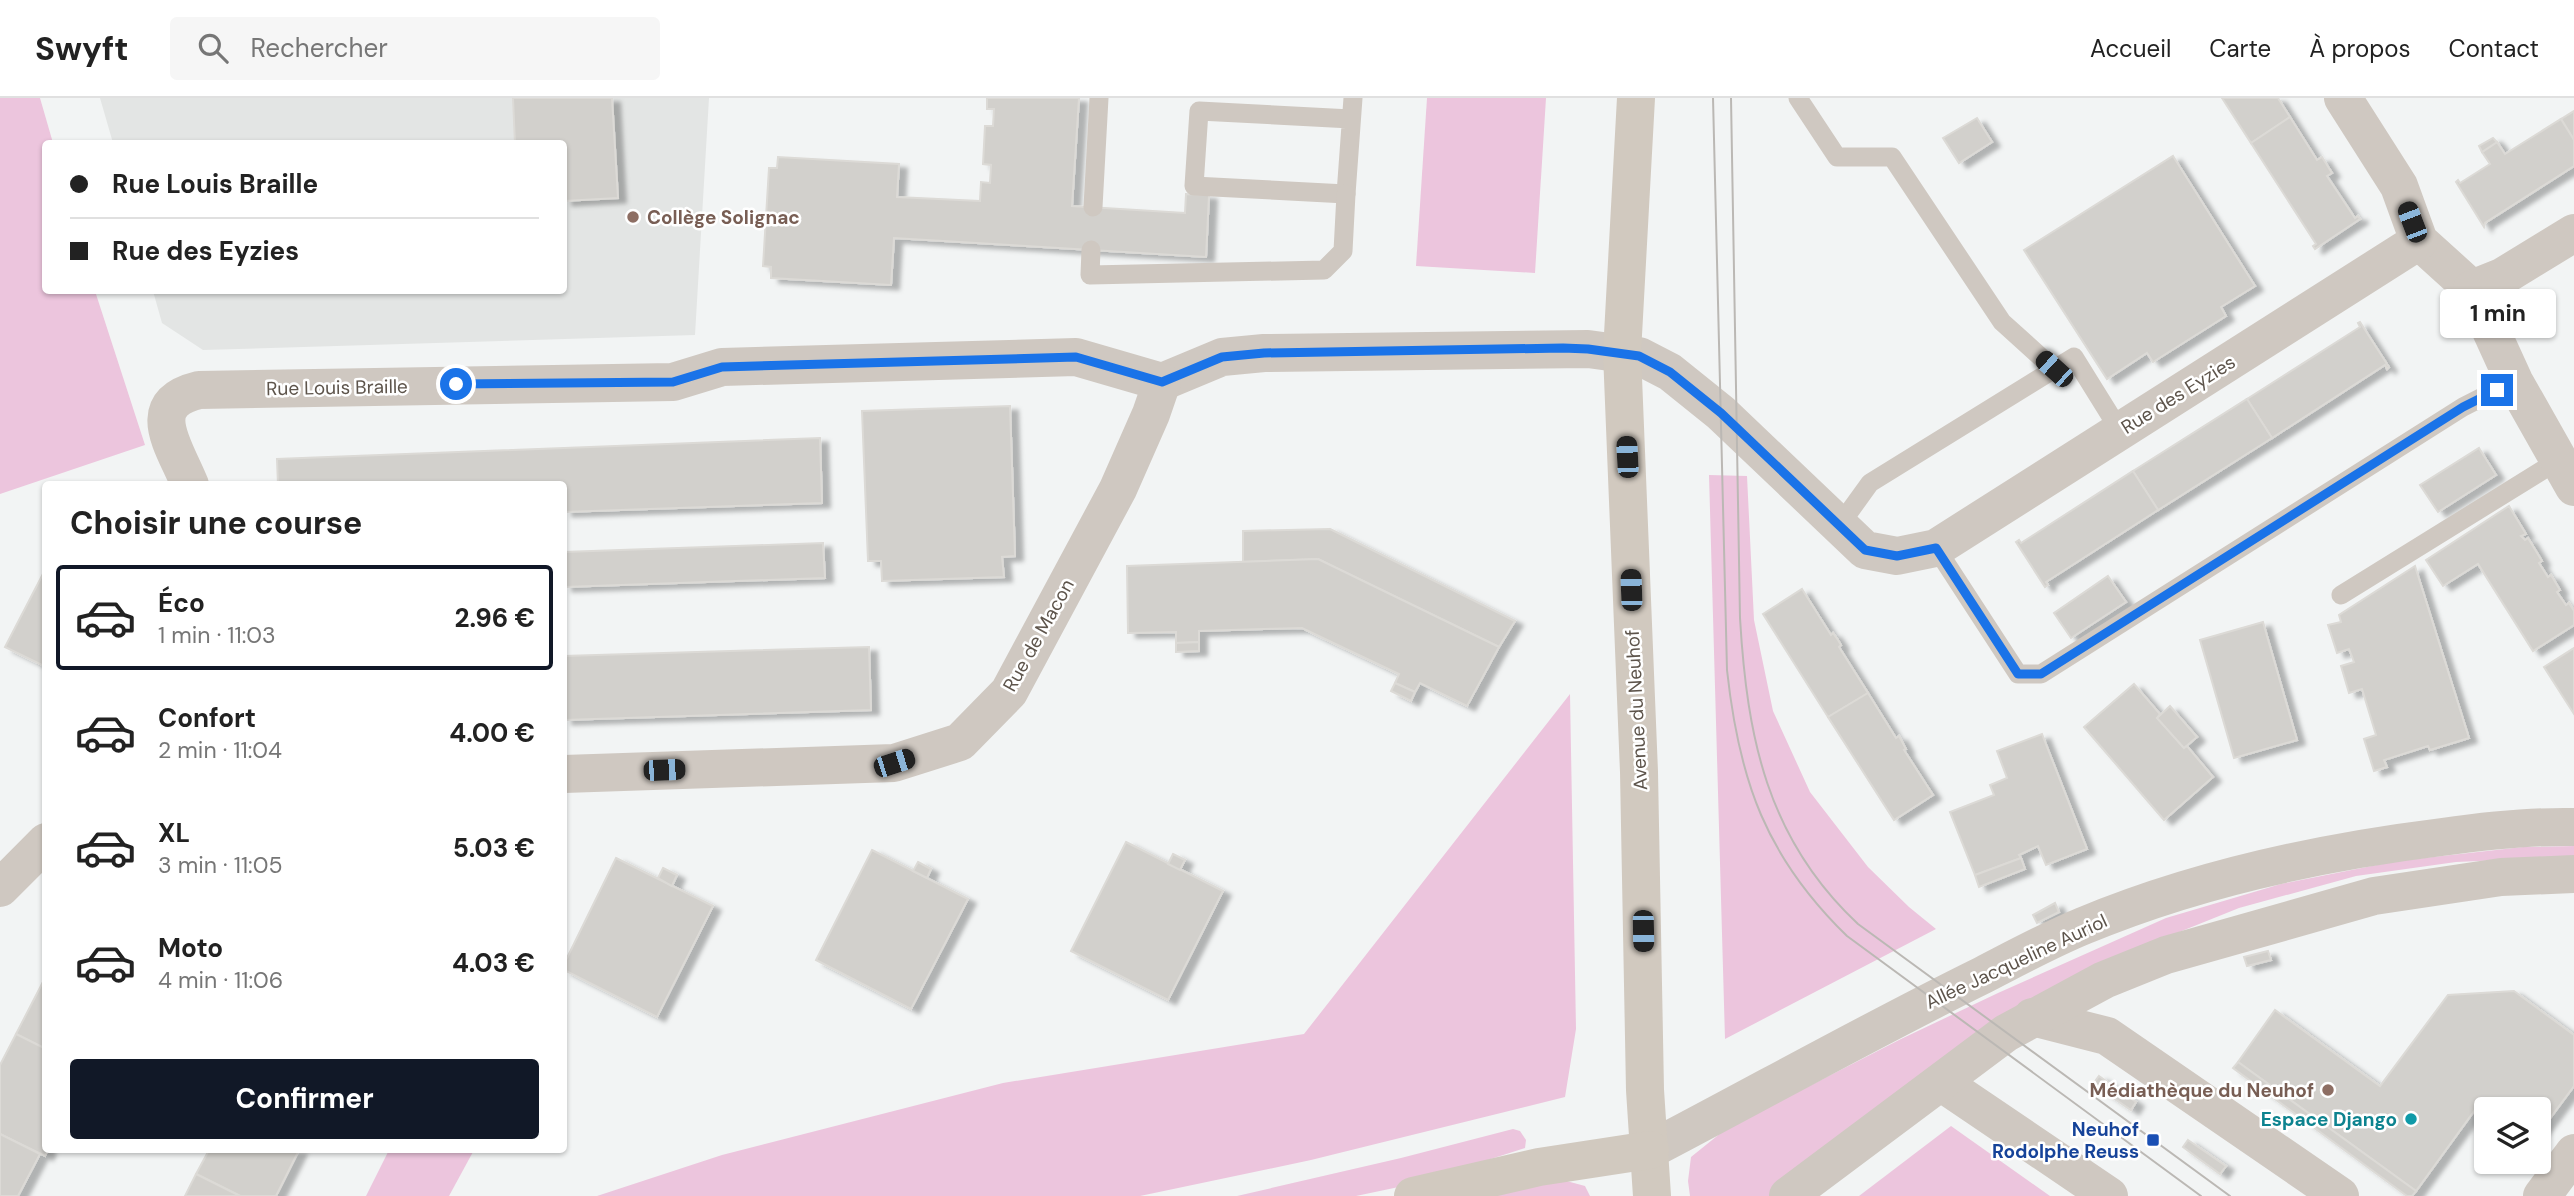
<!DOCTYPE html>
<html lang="fr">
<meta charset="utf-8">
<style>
body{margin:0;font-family:"DM Sans",sans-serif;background:#f6f6f6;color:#222;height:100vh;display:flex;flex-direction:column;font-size:26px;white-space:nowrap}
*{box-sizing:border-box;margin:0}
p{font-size:23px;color:#767676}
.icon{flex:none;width:38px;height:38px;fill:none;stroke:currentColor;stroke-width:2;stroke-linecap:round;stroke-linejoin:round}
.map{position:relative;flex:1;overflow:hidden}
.panel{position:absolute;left:42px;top:383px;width:525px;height:672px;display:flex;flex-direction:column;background:#fff;border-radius:7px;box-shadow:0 2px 5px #0004}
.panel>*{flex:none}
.top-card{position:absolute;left:42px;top:42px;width:525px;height:154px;border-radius:7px;box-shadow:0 2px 5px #0004;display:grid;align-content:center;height:154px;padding:0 28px;background:#fff}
.tools{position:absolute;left:2474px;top:999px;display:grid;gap:14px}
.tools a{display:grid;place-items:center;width:77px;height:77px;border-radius:7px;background:#fff;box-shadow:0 2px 5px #0004;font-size:35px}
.end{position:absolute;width:32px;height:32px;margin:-16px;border:9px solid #1a73e8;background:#fff;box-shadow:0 0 0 4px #fff}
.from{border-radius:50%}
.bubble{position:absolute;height:49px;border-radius:7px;background:#fff;box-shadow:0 2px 5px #0004;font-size:23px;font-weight:700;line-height:49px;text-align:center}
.car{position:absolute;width:21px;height:42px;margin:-21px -10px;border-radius:9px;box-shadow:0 0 5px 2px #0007;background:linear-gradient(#222 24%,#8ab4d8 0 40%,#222 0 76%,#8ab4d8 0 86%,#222 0)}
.top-card b{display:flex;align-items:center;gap:24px;height:66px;font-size:26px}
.top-card b+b{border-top:2px solid #e0e0e0}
.top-card i{width:18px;height:18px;background:#222}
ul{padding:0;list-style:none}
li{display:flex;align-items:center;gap:21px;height:105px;margin:0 14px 10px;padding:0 14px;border:4px solid transparent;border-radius:7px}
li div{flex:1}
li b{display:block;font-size:26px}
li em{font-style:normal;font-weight:700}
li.on{border-color:#111827}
li>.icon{width:63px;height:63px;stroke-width:1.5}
h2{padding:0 28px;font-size:32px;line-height:84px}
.button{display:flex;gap:14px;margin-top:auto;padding:14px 28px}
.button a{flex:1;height:80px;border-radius:7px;background:#111827;color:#fff;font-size:28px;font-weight:700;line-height:80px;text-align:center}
header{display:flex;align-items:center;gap:42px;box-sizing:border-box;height:98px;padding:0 35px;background:#fff;border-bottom:2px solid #e0e0e0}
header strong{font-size:33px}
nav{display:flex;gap:38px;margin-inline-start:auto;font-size:24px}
.search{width:490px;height:63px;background:#f6f6f6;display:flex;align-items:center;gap:18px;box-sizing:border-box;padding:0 24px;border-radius:7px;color:#767676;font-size:26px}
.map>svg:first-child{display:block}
</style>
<header>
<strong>Swyft</strong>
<div class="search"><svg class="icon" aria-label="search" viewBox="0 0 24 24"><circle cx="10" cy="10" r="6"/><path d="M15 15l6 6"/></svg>Rechercher</div>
<nav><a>Accueil</a><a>Carte</a><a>À propos</a><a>Contact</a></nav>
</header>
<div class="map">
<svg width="2574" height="1098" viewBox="0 0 2574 1098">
<defs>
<filter id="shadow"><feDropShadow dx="8" dy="4.5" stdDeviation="2" flood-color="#0004"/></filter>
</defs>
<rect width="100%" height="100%" fill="#f2f4f4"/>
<path fill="#e3e5e4" d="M100,0H709L695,237L203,252L162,225L153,193L564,192V46L113,45Z"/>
<g fill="#ecc5dd">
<path d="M0,0H40L53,45L46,46V192L95,193L145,347L0,396Z"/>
<path d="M1427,0H1546L1535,175L1416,168Z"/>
<path d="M1709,377L1747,378L1754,522L1773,613L1810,694L1868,769L1909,809L1936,831L1725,941Z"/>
<path d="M1570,596L1576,931L1565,999L1311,1062L1140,1098H597L722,1057L1003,985L1304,936Z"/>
<path d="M2574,748V759L2456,764L2356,778L2239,810L2142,849L1966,946L1769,1098H1690L1688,1083L1691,1059L1727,1030L1901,941L1998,895L2166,820L2281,786L2397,763L2523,749Z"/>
<path d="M1951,1028L2050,1098H1859Z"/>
<path d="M1513,1031L1520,1033L1526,1042L1525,1050L1413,1086L1356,1098H1237L1401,1060Z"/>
<path d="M389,1052H474L449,1098H366Z"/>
<path d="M1559,1081L1585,1088L1590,1098H1464Z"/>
</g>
<g fill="#d2d0cc" stroke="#dcdad6" stroke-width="2" filter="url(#shadow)">
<path d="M513,0H612L618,100L564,103V46H515Z"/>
<path d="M987,0H1079L1072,108L1185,115L1186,96L1209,97L1206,159L894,140L891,187L771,180V169L763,168L769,70H777L778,59L899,66L897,99L980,103L981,84L990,85L991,67L983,66L985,28H993L994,11H987Z"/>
<path d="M2222,0H2278L2290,19L2251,45Z"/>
<path d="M2574,13V42L2561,21Z"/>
<path d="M2290,19L2317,62L2322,59L2332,75L2327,78L2355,120L2358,118L2360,121L2315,151L2313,148L2316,146L2251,45Z"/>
<path d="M1977,20L1992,44L1959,65L1943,40Z"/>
<path d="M2561,21L2574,42V68L2485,125L2484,129L2456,84L2458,82L2460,85L2490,66L2482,54L2497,44L2505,56Z"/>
<path d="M2493,40L2497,44L2482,54L2479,48Z"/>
<path d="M2173,58L2255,188L2221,209L2226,218L2153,264L2147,255L2107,281L2024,152Z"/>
<path d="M2360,224L2389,269L2387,271L2385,267L2272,340L2247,301L2360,229L2358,225Z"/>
<path d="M2247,301L2272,340L2158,412L2133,373Z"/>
<path d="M1010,308L1015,458L1002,459L1004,479L882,483L881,463H868L862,313Z"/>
<path d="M820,340L822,405L564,414V387H278L277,361Z"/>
<path d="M2479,350L2496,377L2438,414L2420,387Z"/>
<path d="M2133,373L2158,412L2046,484L2048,487L2045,489L2016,444L2019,442L2021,445Z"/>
<path d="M2509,408L2526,436L2521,438L2525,442L2528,440L2542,463L2539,465L2548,479L2551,477L2560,492L2557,494L2566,507L2569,505L2574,513V527L2533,553L2478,466L2443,488L2426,462Z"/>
<path d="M1330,431L1515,523L1499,549L1318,461L1243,464V433Z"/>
<path d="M823,445L825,480L564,489V454Z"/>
<path d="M1318,461L1499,549L1467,608L1420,585L1415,594L1395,585L1399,576L1302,530L1199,533V544L1176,545V534L1128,535L1127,468Z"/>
<path d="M2415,468L2469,640L2430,652L2428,648L2384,662L2387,669L2374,673L2364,641L2376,637L2362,591L2349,595L2341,568L2354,564L2349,551L2337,555L2328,527L2341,524L2339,517Z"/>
<path d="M46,470V569L5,549Z"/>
<path d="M2108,478L2126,504L2071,540L2054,515Z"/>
<path d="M1802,491L1831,537L1833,535L1838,542L1841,547L1839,549L1868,595L1828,619L1763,516Z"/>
<path d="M2263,524L2297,642L2234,660L2200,542Z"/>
<path d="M1199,544V553L1176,554V545Z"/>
<path d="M869,549L871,612L564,622V558Z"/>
<path d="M2574,550V616L2544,569Z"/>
<path d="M1395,585L1415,594L1411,603L1391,593Z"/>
<path d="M2134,586L2160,616L2157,620L2184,650L2187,648L2213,679L2164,722L2084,629Z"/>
<path d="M1868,595L1896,640L1899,638L1906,651L1904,652L1933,697L1894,722L1828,619Z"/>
<path d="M2170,608L2197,639L2184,650L2157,620Z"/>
<path d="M2042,636L2087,751L2046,767L2038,748L2019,757L2021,760L1975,777L1950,714L1994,697L1990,687L2007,680L1997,653Z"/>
<path d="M1126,744L1223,793L1168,902L1071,853Z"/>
<path d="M872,752L968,801L911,911L816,862Z"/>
<path d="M1173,756L1185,762L1180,772L1168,766Z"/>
<path d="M616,760L713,808L657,919L564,872V866Z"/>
<path d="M2021,760L2025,771L1979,789L1975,777Z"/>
<path d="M918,764L931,771L927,780L913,773Z"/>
<path d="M663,770L677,777L672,788L658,780Z"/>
<path d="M2055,805L2059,814L2037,825L2033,817Z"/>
<path d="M2268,853L2271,862L2247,868L2244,859Z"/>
<path d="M46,878V951L16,936Z"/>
<path d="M2514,893L2574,937V988L2539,1035V1012H2489L2480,1005L2416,1093L2238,964L2275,912L2380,988L2448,897Z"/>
<path d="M16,936L46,951V1052H48L45,1058L0,1036V967Z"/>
<path d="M2238,964L2416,1093L2412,1098H2407L2233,970Z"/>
<path d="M2099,978L2136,1004L2131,1012L2093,986Z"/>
<path d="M0,1036L40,1056L18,1098H0Z"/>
<path d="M2188,1042L2226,1068L2220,1076L2183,1049Z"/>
<path d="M209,1052H299L276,1098H240L196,1076Z"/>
<path d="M196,1076L240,1098H185Z"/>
</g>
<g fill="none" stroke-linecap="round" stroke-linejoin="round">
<g stroke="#cfc8c1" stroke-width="19">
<path d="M1798,0L1837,59H1892L2002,224L2054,271"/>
<path d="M1351,21L1199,13L1194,88L1346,96L1353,0"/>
<path d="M1093,109L1099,0"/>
<path d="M1091,152L1090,177L1324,172L1343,153L1346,96"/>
<path d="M1839,428L1870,385L2074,259L2120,333"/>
<path d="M1936,450L2018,576H2041L2463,309L2514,283"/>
<path d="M2341,497L2559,362"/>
</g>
<g stroke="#cfc8c1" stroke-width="38">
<path d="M2343,0L2399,88L2419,143L2472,191L2514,283L2574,389"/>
<path d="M2472,191L2502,179L2574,135"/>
<path d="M190,387C175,349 141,306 199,292L673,284L722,269L1076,259L1162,284L1222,259L1264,255L1588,251L1639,258L1670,274L1721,315L1865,452L1897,458L1936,450L2419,143"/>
<path d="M564,676L894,665L960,644L1009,594L1118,391L1151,316L1162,284"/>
<path d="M0,790L46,744"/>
<path d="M2032,919L2107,938L2340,1098"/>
<path d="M1942,985L2109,1098"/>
<path d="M1650,1052C1761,994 1871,932 1983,877C2016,860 2049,842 2083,828C2196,781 2321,754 2442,739C2485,733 2530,728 2574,729"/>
<path d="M1788,1098L2006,935L2104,882L2166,857L2374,798L2501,779L2574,776"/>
<path d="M2542,1098L2574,1055"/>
</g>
<g stroke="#d1c9bf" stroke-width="38">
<path d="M1636,0L1622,255L1639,674L1645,992L1652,1098"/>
<path d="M1413,1098L1539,1069L1650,1052"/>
</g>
<g stroke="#bbb8b4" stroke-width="2">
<path d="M1713,0L1727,572C1739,683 1766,759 1847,838L2201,1098"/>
<path d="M1731,0L1740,520C1747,639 1767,741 1858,826L2230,1098"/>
</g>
</g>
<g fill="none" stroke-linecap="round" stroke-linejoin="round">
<path stroke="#1a73e8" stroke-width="9" d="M456,286L673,284L722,269L1076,259L1162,284L1222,259L1264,255L1563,250L1588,251L1639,258L1670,274L1721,315L1865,452L1897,458L1936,450L2018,576H2041L2463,309L2497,292"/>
</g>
<g fill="#8d6e63" stroke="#fff" stroke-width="2.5">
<circle cx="633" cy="119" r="7"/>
<circle cx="2328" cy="992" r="7"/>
</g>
<circle fill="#0f9aa8" stroke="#fff" stroke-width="2.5" cx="2411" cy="1021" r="7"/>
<rect fill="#1a4fb4" stroke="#fff" stroke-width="2.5" x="2146" y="1035" width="14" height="14" rx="3.5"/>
<g text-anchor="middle" stroke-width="5" stroke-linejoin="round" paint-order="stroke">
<g font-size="19" font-weight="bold" fill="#785e54" stroke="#fff" text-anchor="start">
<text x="647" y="126">Collège Solignac</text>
<text x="2314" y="999" text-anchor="end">Médiathèque du Neuhof</text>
</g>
<g font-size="19" fill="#5d544b" stroke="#fff">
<text transform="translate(337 289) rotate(-1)" y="7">Rue Louis Braille</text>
<text transform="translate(2178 296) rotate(-32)" y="7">Rue des Eyzies</text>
<text transform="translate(1038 537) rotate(-61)" y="7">Rue de Macon</text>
<text transform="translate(1636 612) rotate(-93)" y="7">Avenue du Neuhof</text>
<text transform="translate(2016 863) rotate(-25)" y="7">Allée Jacqueline Auriol</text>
</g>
<g font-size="19" font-weight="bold" fill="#0d838f" stroke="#fff" text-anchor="end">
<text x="2397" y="1028">Espace Django</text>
</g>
<g font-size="19" font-weight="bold" fill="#164399" stroke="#fff" text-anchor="end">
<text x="2139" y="1038">Neuhof<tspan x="2139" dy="22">Rodolphe Reuss</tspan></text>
</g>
</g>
</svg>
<div class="tools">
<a><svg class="icon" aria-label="layers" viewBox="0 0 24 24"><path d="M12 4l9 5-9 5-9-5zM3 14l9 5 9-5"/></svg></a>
</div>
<i class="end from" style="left:456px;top:286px"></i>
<i class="end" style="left:2497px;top:292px"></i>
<div class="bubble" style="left:2440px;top:191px;width:116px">1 min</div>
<i class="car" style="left:2412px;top:124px;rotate:339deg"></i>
<i class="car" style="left:2054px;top:271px;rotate:312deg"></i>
<i class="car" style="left:1627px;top:359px;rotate:357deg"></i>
<i class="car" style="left:1631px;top:492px;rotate:358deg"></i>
<i class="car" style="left:894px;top:665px;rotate:72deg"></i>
<i class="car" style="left:664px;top:672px;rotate:88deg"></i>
<i class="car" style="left:1643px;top:833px;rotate:179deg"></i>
<div class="top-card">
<b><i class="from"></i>Rue Louis Braille</b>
<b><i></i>Rue des Eyzies</b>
</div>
<section class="panel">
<h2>Choisir une course</h2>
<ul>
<li class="on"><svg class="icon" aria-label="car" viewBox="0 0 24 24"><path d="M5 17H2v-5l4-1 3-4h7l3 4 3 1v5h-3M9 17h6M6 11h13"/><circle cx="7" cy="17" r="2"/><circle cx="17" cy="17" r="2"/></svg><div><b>Éco</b><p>1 min · 11:03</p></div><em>2.96 €</em></li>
<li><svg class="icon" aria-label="car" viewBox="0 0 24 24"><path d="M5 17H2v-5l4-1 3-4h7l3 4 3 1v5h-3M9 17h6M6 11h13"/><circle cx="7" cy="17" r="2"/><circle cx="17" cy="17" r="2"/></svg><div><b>Confort</b><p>2 min · 11:04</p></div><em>4.00 €</em></li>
<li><svg class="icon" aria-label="car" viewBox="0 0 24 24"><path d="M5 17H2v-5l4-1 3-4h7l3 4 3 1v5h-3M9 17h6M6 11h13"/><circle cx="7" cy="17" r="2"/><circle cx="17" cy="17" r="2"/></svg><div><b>XL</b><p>3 min · 11:05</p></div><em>5.03 €</em></li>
<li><svg class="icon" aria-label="car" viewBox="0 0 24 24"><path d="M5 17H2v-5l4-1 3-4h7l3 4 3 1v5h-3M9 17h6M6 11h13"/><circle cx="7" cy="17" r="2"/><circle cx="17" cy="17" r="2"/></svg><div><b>Moto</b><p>4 min · 11:06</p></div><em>4.03 €</em></li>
</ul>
<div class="button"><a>Confirmer</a></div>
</section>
</div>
